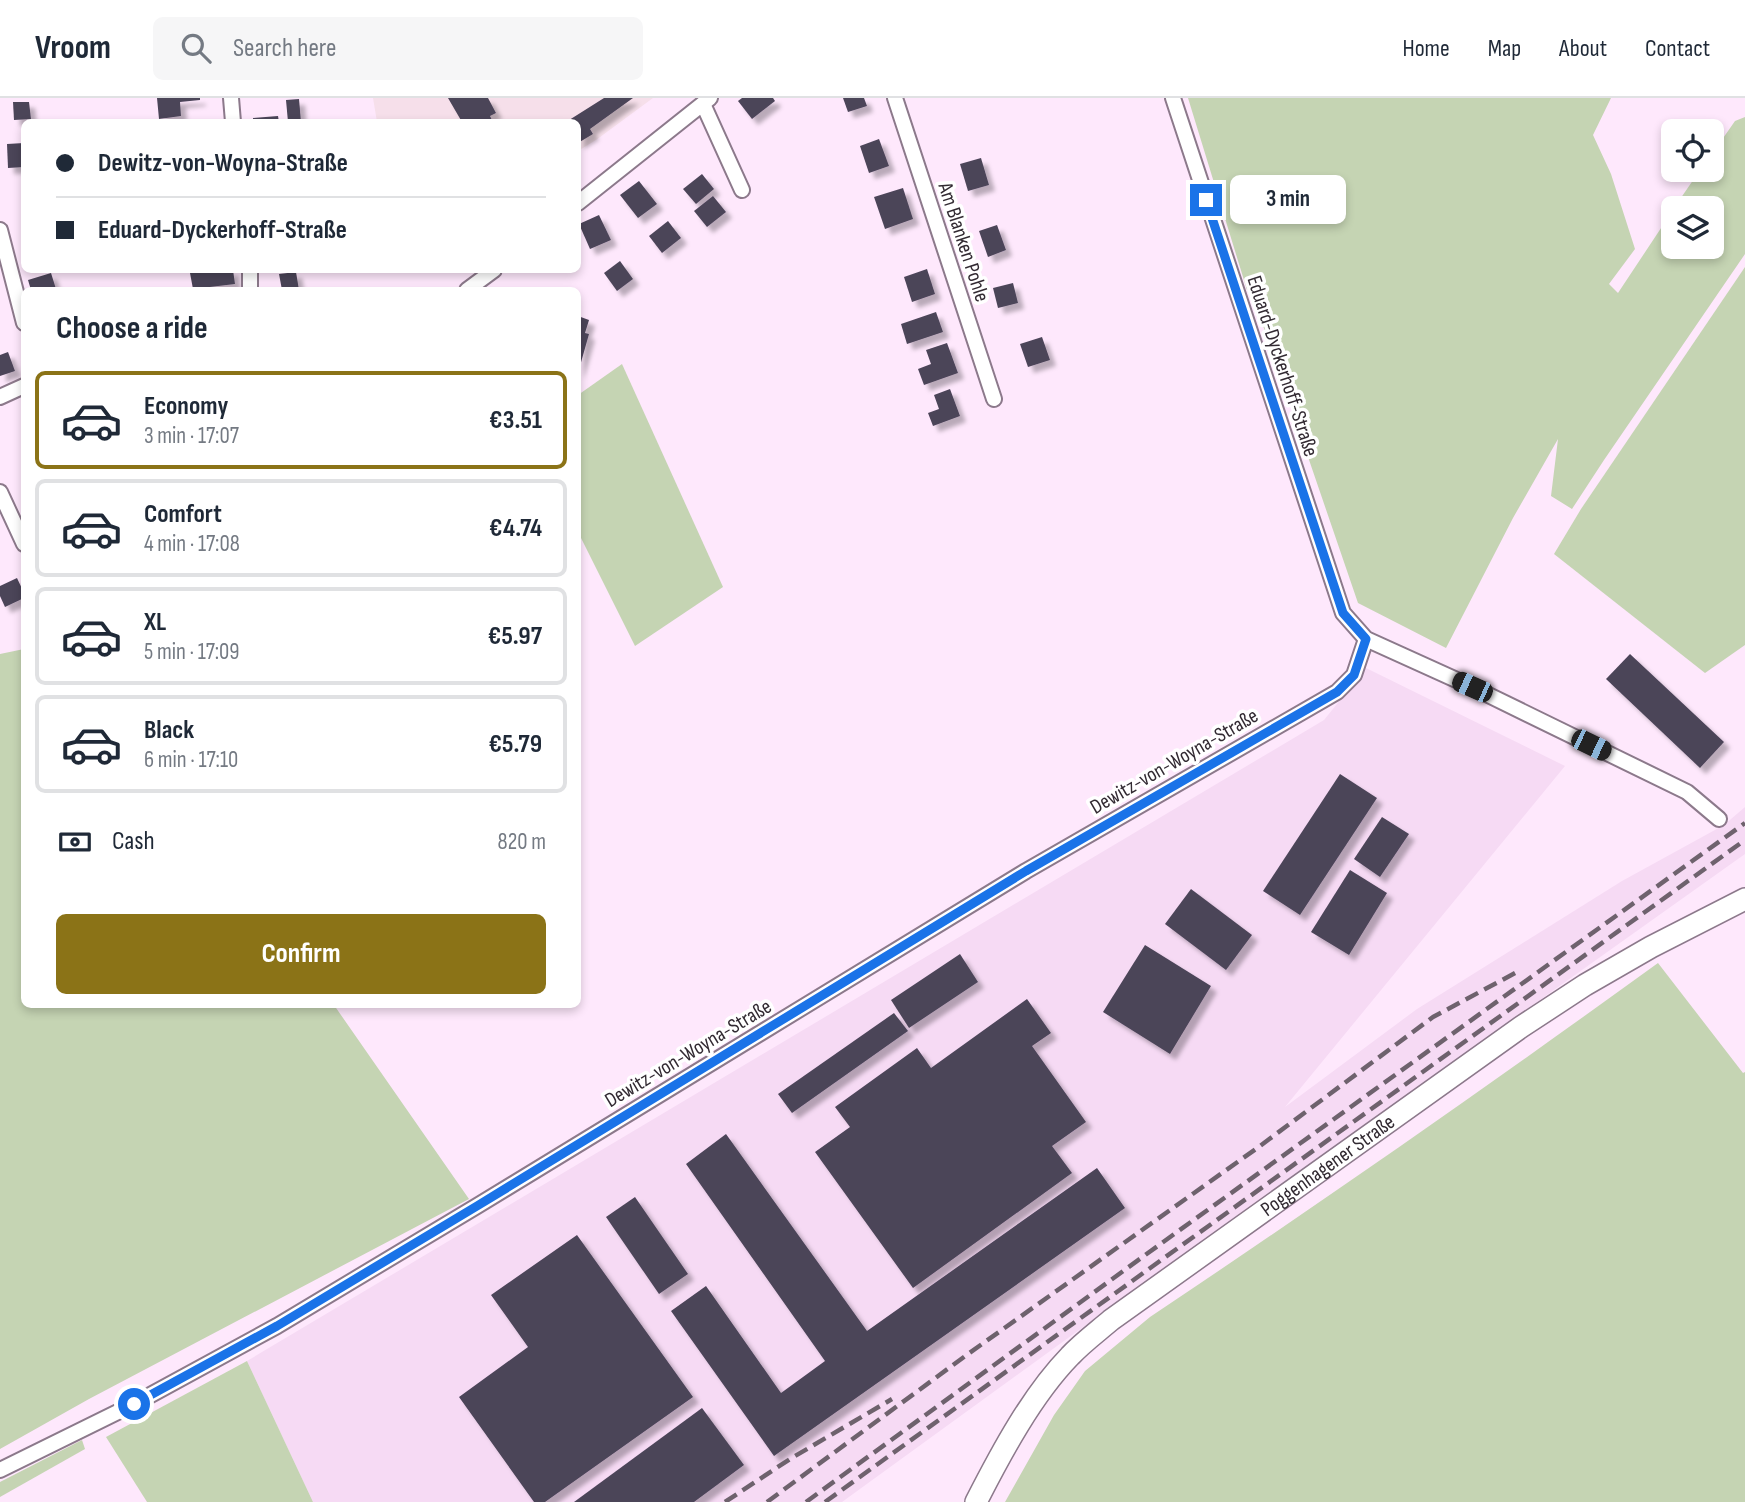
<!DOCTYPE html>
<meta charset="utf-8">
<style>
body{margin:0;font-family:"Sofia Sans Condensed",sans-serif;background:#f6f6f7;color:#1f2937;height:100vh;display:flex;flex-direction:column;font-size:26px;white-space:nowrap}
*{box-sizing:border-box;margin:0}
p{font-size:23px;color:#747a83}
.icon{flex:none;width:38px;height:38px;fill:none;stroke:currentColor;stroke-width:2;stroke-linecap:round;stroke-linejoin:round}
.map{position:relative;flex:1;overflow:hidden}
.panel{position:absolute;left:21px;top:189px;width:560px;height:721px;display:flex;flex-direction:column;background:#fff;border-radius:10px;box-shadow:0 4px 10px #0003}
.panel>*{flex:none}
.guide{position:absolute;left:21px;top:21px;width:560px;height:154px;border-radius:10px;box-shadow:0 4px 10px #0003;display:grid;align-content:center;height:154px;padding:0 35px;background:#fff}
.fabs{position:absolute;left:1661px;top:21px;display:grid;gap:14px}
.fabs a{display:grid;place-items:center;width:63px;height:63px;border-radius:10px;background:#fff;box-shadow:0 4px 10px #0003;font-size:35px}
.end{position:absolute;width:32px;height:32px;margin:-16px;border:9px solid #1a73e8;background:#fff;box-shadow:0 0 0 4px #fff}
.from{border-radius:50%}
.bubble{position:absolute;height:49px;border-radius:10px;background:#fff;box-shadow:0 4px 10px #0003;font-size:23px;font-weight:700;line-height:49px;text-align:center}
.car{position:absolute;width:21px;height:42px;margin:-21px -10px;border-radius:9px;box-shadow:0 0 5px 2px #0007;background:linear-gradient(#222 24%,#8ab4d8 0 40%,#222 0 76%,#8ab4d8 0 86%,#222 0)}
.guide b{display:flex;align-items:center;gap:24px;height:66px;font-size:26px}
.guide b+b{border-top:2px solid #e0e1e3}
.guide i{width:18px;height:18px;background:#1f2937}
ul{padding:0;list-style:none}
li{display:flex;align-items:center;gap:21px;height:98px;margin:0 14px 10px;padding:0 21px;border:4px solid #e0e1e3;border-radius:10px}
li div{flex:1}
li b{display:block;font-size:26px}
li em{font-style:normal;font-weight:700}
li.current{border-color:#8b7317}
li>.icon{width:63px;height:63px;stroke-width:1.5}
h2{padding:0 35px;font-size:32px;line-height:84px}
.pay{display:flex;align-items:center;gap:18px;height:77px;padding:0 35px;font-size:26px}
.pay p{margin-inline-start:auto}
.primary-button{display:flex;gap:14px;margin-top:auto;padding:14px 35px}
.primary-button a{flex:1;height:80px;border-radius:10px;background:#8b7317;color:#fff;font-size:28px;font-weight:700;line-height:80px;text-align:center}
header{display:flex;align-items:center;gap:42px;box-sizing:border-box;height:98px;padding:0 35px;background:#fff;border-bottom:2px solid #e0e1e3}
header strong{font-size:33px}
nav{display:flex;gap:38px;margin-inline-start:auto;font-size:24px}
.search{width:490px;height:63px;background:#f6f6f7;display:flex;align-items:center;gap:18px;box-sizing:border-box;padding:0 24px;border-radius:10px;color:#747a83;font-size:26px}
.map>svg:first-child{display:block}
</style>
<header>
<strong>Vroom</strong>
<div class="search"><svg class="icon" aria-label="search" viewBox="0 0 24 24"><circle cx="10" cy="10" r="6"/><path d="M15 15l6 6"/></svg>Search here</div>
<nav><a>Home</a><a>Map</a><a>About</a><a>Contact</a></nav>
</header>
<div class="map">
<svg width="1745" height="1404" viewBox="0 0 1745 1404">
<defs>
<filter id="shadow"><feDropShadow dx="6" dy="6" stdDeviation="2" flood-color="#0004"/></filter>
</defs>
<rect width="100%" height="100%" fill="#fee8fc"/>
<path fill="#f6daf4" d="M1366,570L1565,668L1285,1009L1417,911L1622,783L1724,727L1745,709V756L1228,1124L842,1404H313L247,1263L1324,622Z"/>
<path fill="#f6dfea" d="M373,0H653L596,42L578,53V24H377Z"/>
<g fill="#c5d4b3">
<path d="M1188,0H1611L1593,37L1611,76L1635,151L1609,186L1618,195L1673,112V149H1712V110H1674L1700,72H1712V56L1735,23L1745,19V156L1604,362L1572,411L1551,398L1558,341L1513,420L1446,550L1358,505L1255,204L1268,195L1247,192Z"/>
<path d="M1745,169V547L1705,575L1554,456L1581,411Z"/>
<path d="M622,266L723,489L635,548L578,434V297Z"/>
<path d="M24,551V906L334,907L469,1101L89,1301L0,1351V556Z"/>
<path d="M1658,865L1743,975L1745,974V1404H1005L1054,1317L1085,1273L1150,1219C1322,1104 1491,986 1658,865Z"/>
<path d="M247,1263L313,1404H147L106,1339Z"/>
<path d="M82,1342L85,1351L0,1399V1384Z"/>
</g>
<g fill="#4c4459" filter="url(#shadow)">
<path d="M157,0H200V2L180,4L181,18L159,21Z"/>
<path d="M448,0H488L496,15L490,18L493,24H462Z"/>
<path d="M604,0H633L590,31L593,36L578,45V24H566Z"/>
<path d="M742,0H773L775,3L752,21L738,3Z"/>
<path d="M843,0H864L867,8L848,14Z"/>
<path d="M299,1L301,24H288L286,2Z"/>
<path d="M13,4H29L31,21L14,22Z"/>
<path d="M278,18L279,24H253V20Z"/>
<path d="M879,41L889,68L869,75L860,48Z"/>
<path d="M24,45V69L8,70L7,46Z"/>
<path d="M981,60L989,87L968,93L960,66Z"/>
<path d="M702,76L714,91L696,106L683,91Z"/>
<path d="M639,83L657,106L638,120L620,97Z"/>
<path d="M903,90L913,121L885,131L874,99Z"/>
<path d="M713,98L726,114L707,129L694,113Z"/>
<path d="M599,117L611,142L590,151L579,126Z"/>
<path d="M668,123L681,140L662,155L649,138Z"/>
<path d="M997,127L1006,152L988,159L979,133Z"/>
<path d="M620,163L633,181L617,193L604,175Z"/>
<path d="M927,171L935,196L912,204L904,179Z"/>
<path d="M204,172H233L235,186L193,191L190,175L204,173Z"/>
<path d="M296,174L299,192H282L279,176Z"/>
<path d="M51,175L56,191L31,192L28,182Z"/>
<path d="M1013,185L1018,205L998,210L993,190Z"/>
<path d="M936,214L943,234L907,246L901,226Z"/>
<path d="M578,218L589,222L585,235L589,236L578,275Z"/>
<path d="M1042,239L1050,262L1028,269L1020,246Z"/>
<path d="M947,245L958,275L924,287L918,271L931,266L926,252Z"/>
<path d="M8,254L15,273L0,278V257Z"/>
<path d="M950,291L960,318L933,328L928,315L939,311L934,297Z"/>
<path d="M17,480L24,495V500L5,509L0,498V488Z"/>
<path d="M1630,556L1724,644L1700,670L1606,581Z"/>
<path d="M1340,676L1377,700L1300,817L1263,793Z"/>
<path d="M1382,719L1409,736L1380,779L1354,761Z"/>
<path d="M1350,772L1387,795L1349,857L1311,834Z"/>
<path d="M1191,791L1252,837L1226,872L1165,826Z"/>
<path d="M1145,847L1211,888L1170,956L1103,914Z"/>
<path d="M960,856L978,884L909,930L891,902Z"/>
<path d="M1027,901L1051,935L1032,948L1086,1024L1052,1048L1072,1075L913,1190L815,1054L850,1029L835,1009L917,950L931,970Z"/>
<path d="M894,915L908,933L792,1015L778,996Z"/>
<path d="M726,1036L867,1233L1097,1070L1125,1110L774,1358L671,1213L706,1188L781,1295L825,1263L686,1066Z"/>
<path d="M635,1099L688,1176L659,1196L606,1119Z"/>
<path d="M577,1137L693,1299L545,1404H534L459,1299L528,1249L491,1197Z"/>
<path d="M702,1310L744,1367L694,1404H574Z"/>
</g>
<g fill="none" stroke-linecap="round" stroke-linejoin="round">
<g stroke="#8c798b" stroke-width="18">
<g id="street">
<path d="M231,0L233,24"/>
<path d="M895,0L994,301"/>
<path d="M1173,0L1343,515L1366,541L1472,589L1687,694L1719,721"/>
<path d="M703,6L742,92"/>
<path d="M578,105L710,0"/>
<path d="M0,132L24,225"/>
<path d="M250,172V192"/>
<path d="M467,192L494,172"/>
<path d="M0,299L24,288"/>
<path d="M0,394L24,446"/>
<path d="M0,1372L134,1306L277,1228L477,1108L1026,773L1337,594L1354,577L1366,541"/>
</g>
</g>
<g stroke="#8c798b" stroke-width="24">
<g id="secondary">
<path id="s1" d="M976,1404C1001,1355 1032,1297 1070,1258C1082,1245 1097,1234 1111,1222L1521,929L1585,887L1651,849L1745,801"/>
</g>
</g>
<use href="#street" stroke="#fff" stroke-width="14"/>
<use href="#secondary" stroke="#fff" stroke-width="21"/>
<g stroke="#6e626d" stroke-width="4.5" stroke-dasharray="14 7" stroke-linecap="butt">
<path d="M725,1404L790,1361L892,1301"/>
<path d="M767,1404L968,1256L1260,1048L1433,919L1517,874"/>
<path d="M806,1404L1159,1147L1745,725"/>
<path d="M825,1404L1745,742"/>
</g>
</g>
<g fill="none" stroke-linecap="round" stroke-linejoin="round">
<path stroke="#1a73e8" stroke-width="9" d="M134,1306L277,1228L477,1108L1026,773L1337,594L1354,577L1366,541L1343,515L1206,102"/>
</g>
<g text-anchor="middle" stroke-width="7" stroke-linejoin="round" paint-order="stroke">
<g font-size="21" fill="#322a32" stroke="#fff">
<text transform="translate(964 144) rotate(72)" y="7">Am Blanken Pohle</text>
<text transform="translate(1283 268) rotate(72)" y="7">Eduard-Dyckerhoff-Straße</text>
<text transform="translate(1174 663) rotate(-30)" y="7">Dewitz-von-Woyna-Straße</text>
<text transform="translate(688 955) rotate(-31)" y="7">Dewitz-von-Woyna-Straße</text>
<text dy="7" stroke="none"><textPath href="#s1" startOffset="495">Poggenhagener Straße</textPath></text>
</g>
</g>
</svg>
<div class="fabs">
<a><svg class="icon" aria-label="locate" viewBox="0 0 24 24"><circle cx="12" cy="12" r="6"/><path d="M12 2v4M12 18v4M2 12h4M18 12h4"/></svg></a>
<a><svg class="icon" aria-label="layers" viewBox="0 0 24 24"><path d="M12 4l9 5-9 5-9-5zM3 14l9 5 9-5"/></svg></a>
</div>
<i class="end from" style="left:134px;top:1306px"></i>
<i class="end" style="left:1206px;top:102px"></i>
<div class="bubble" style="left:1230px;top:77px;width:116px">3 min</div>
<i class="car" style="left:1472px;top:589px;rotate:294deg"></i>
<i class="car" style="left:1591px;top:647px;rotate:116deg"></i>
<div class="guide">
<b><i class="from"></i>Dewitz-von-Woyna-Straße</b>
<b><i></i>Eduard-Dyckerhoff-Straße</b>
</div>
<section class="panel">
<h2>Choose a ride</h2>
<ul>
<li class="current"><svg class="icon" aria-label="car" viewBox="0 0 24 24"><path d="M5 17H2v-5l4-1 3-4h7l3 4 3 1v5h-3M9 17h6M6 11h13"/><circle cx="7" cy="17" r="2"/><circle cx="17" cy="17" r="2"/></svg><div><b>Economy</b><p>3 min · 17:07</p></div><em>€3.51</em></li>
<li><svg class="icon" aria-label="car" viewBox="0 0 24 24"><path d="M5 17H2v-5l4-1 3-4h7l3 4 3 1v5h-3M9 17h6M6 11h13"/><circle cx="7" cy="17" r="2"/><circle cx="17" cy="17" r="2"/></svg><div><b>Comfort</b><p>4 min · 17:08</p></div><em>€4.74</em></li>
<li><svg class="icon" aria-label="car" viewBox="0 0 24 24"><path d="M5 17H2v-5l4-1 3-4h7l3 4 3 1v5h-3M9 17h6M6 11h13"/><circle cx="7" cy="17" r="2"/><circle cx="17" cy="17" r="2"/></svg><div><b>XL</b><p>5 min · 17:09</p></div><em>€5.97</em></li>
<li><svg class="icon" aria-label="car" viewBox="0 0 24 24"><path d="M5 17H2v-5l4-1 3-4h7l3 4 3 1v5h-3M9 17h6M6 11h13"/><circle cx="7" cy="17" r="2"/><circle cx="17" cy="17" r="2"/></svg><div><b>Black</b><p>6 min · 17:10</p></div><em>€5.79</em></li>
</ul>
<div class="pay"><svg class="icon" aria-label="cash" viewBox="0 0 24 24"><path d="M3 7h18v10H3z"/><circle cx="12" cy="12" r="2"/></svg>Cash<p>820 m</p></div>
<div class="primary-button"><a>Confirm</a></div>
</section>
</div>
